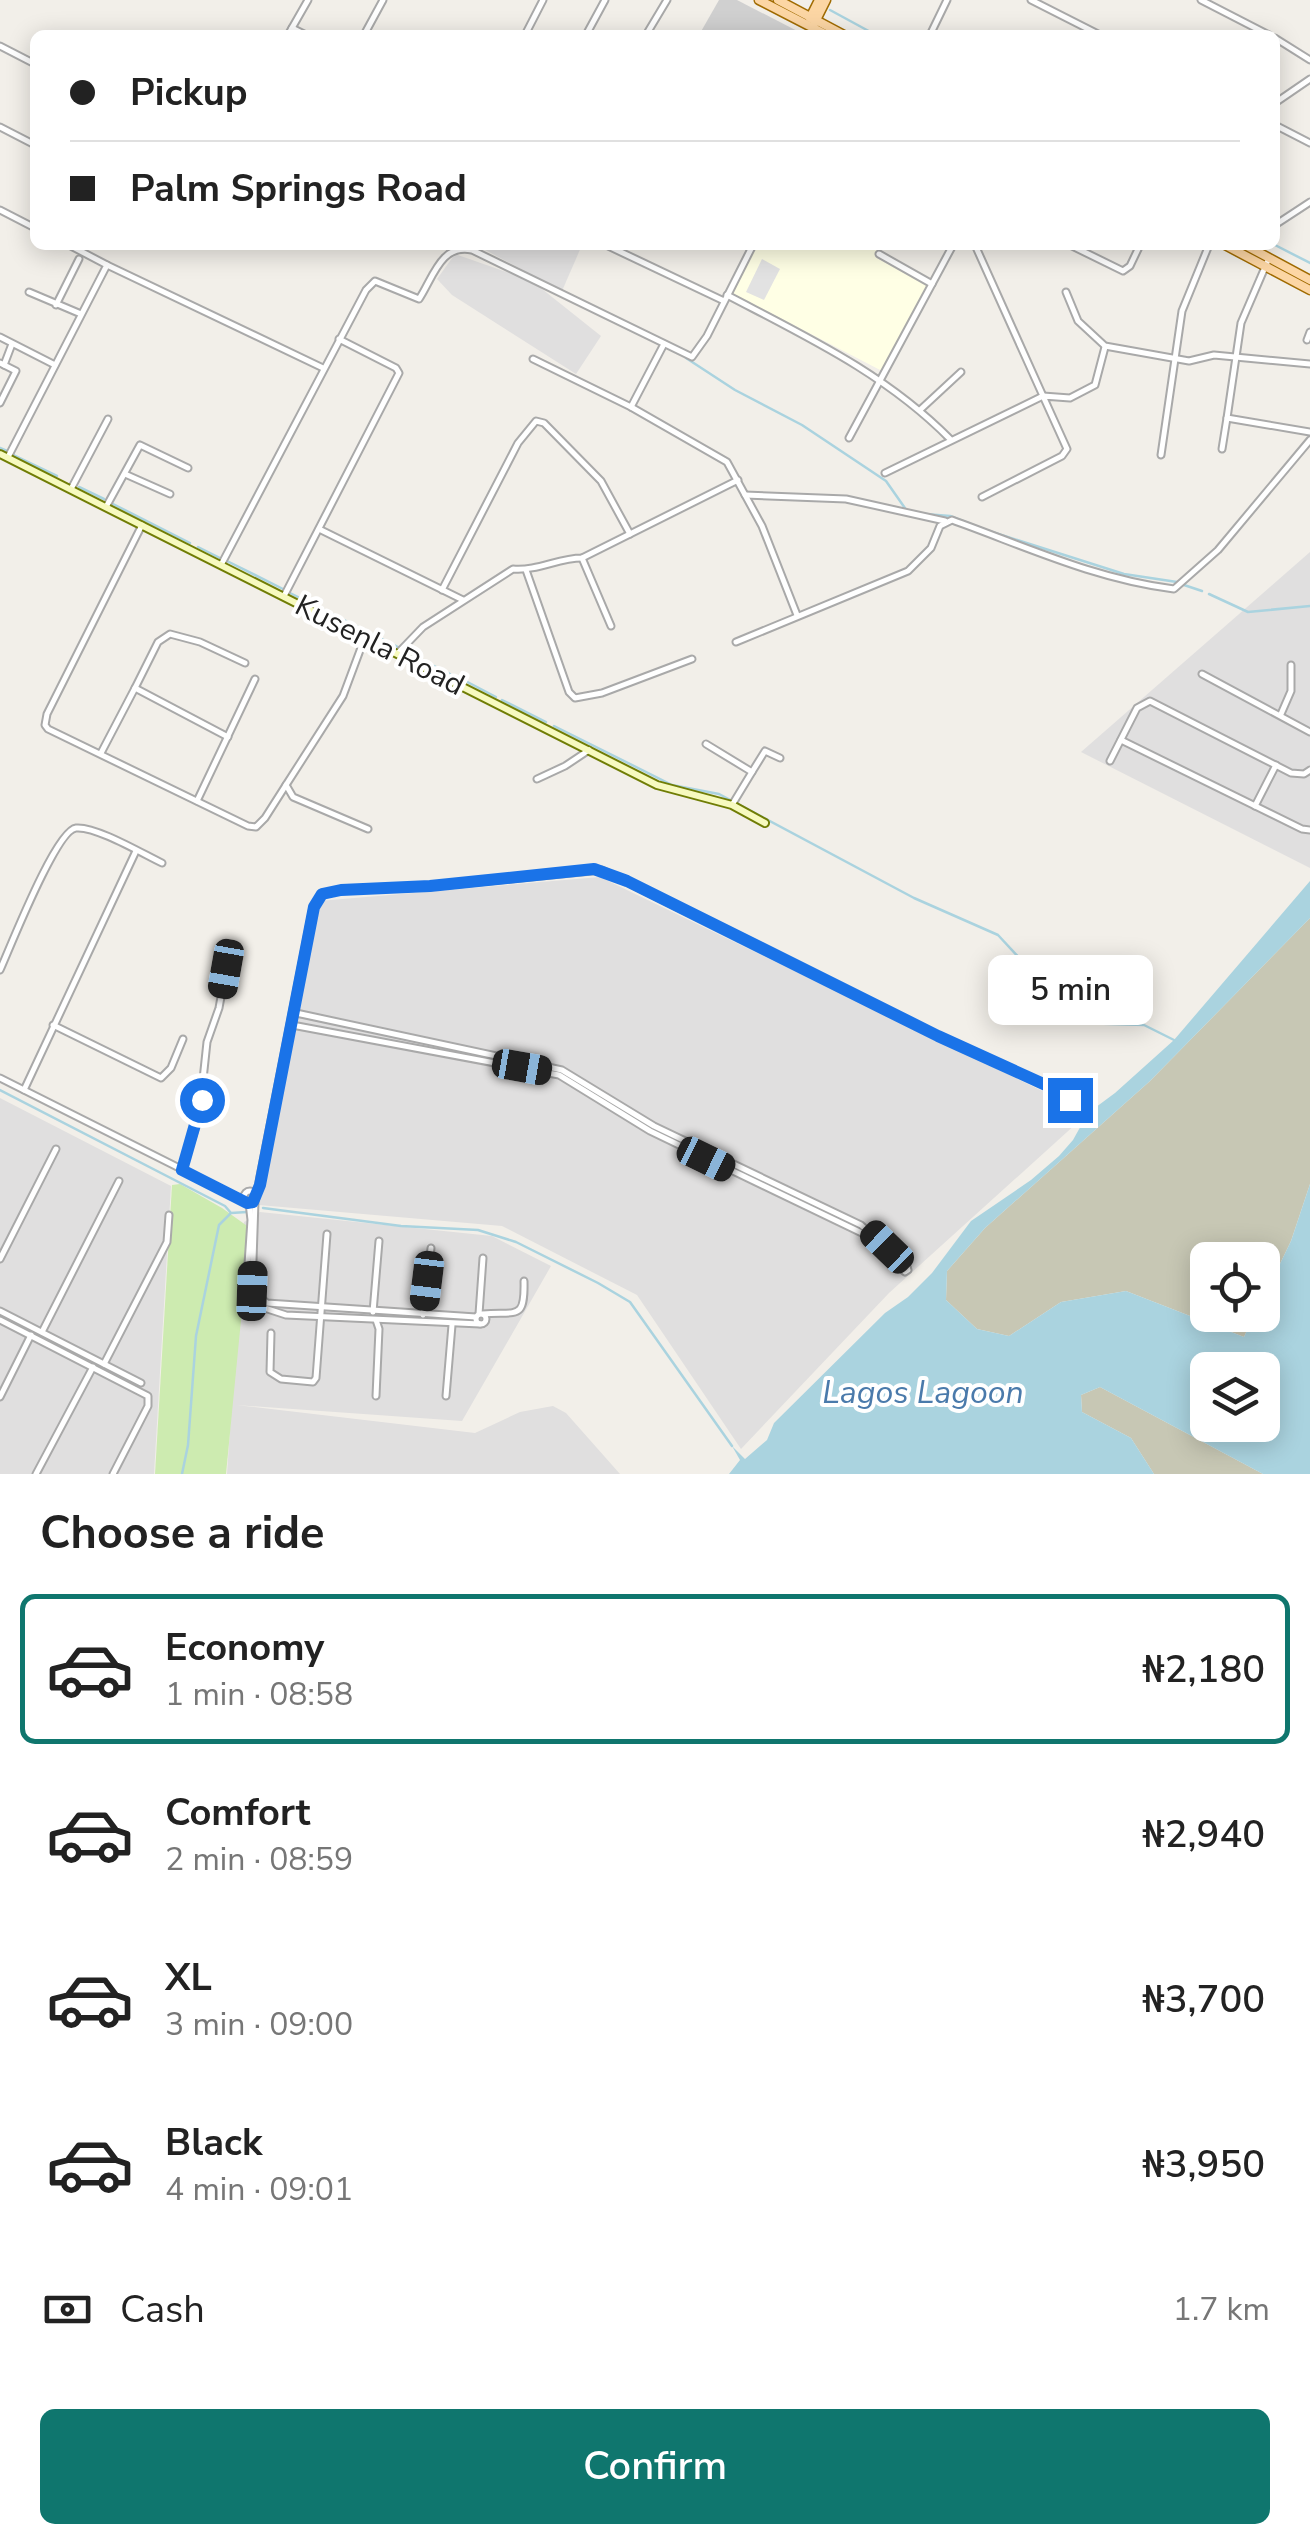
<!DOCTYPE html>
<meta charset="utf-8">
<style>
body{margin:0;font-family:"Nunito Sans",sans-serif;background:#f2f2f2;color:#222;height:100vh;display:flex;flex-direction:column;font-size:38px;white-space:nowrap}
*{box-sizing:border-box;margin:0}
p{font-size:32px;color:#767676}
.icon{flex:none;width:55px;height:55px;fill:none;stroke:currentColor;stroke-width:2;stroke-linecap:round;stroke-linejoin:round}
.map{position:relative;height:1474px;overflow:hidden}
.side{display:flex;flex-direction:column;background:#fff;flex:1}
.side>*{flex:none}
.top-card{position:absolute;left:30px;top:30px;width:1250px;height:220px;border-radius:15px;box-shadow:0 5px 25px #0003;display:grid;align-content:center;height:220px;padding:0 40px;background:#fff}
.tools{position:absolute;left:1190px;top:1242px;display:grid;gap:20px}
.tools a{display:grid;place-items:center;width:90px;height:90px;border-radius:15px;background:#fff;box-shadow:0 5px 25px #0003;font-size:50px}
.end{position:absolute;width:45px;height:45px;margin:-22px;border:12px solid #1a73e8;background:#fff;box-shadow:0 0 0 5px #fff}
.from{border-radius:50%}
.bubble{position:absolute;height:70px;border-radius:15px;background:#fff;box-shadow:0 5px 25px #0003;font-size:32px;font-weight:600;line-height:70px;text-align:center}
.car{position:absolute;width:30px;height:60px;margin:-30px -15px;border-radius:12px;box-shadow:0 0 8px 2px #0007;background:linear-gradient(#222 24%,#8ab4d8 0 40%,#222 0 76%,#8ab4d8 0 86%,#222 0)}
.top-card b{display:flex;align-items:center;gap:35px;height:95px;font-size:38px}
.top-card b+b{border-top:2px solid #e0e0e0}
.top-card i{width:25px;height:25px;background:#222}
ul{padding:0;list-style:none}
li{display:flex;align-items:center;gap:30px;height:150px;margin:0 20px 15px;padding:0 20px;border:5px solid transparent;border-radius:15px}
li div{flex:1}
li b{display:block;font-size:38px}
li em{font-style:normal;font-weight:600}
li.on{border-color:#0f766e}
li>.icon{width:90px;height:90px;stroke-width:1.5}
h2{padding:0 40px;font-size:45px;line-height:120px}
.pay{display:flex;align-items:center;gap:25px;height:110px;padding:0 40px;font-size:38px}
.pay p{margin-inline-start:auto}
.action{display:flex;gap:20px;margin-top:auto;padding:20px 40px}
.action a{flex:1;height:115px;border-radius:15px;background:#0f766e;color:#fff;font-size:40px;font-weight:600;line-height:115px;text-align:center}
.map>svg:first-child{display:block}
</style>
<div class="map">
<svg width="1310" height="1474" viewBox="0 0 1310 1474">
<rect width="100%" height="100%" fill="#f2efe9"/>
<g fill="#e0dfdf">
<path d="M476,245H582L562,291Z"/>
<path d="M455,254L532,281L601,336L576,374L452,295L437,279Z"/>
<path d="M1310,552V868L1081,752Z"/>
<path d="M600,877L1088,1113L889,1293L741,1449L637,1295L502,1226L259,1205L319,901Z"/>
<path d="M0,1098L171,1186L154,1474H0Z"/>
<path d="M260,1212L492,1236L551,1266L462,1421L236,1405L475,1433L520,1412L553,1406L566,1413L620,1474H227L244,1222Z"/>
</g>
<path fill="#ffffe5" d="M757,245H881L875,257L927,286L882,371L732,293Z"/>
<path fill="#d0d0d0" d="M719,0H737L805,35H699Z"/>
<g fill="#c7c7b4">
<path d="M1310,918V1184L1291,1241L1263,1299L1262,1260H1208V1315H1254L1244,1337L1126,1291L1061,1302L1009,1336L977,1329L946,1300L947,1271L985,1228L1150,1081Z"/>
<path d="M1100,1387L1263,1474H1154L1131,1438L1082,1412L1081,1395Z"/>
</g>
<path fill="#cdebb0" d="M180,1184L222,1208L250,1228L226,1474H155L172,1185Z"/>
<path fill="#e2e2e2" d="M762,259L780,269L764,300L746,292Z"/>
<path fill="#aad3df" fill-rule="evenodd" d="M1310,881V918L1150,1081L985,1228L947,1271L946,1300L977,1329L1009,1336L1061,1302L1126,1291L1244,1337L1254,1315H1262L1263,1299L1291,1241L1310,1184V1474H1263L1100,1387L1081,1395L1082,1412L1131,1438L1154,1474H729L740,1460L732,1446L745,1459L767,1440L774,1423L885,1313L908,1297L932,1273L971,1221L1031,1180L1059,1156L1073,1140L1088,1113L1115,1093L1174,1040ZM1208,1370H1262V1425H1208Z"/>
<g fill="none" stroke-linecap="round" stroke-linejoin="round">
<g stroke="#aad3df" stroke-width="2.5">
<path d="M830,10L876,35"/>
<path d="M452,245L455,247"/>
<path d="M1275,245L1310,263"/>
<path d="M470,252L485,259"/>
<path d="M627,328L678,353"/>
<path d="M686,358L735,390L802,425L886,481L907,511"/>
<path d="M0,448L7,451"/>
<path d="M13,455L57,476"/>
<path d="M79,487L104,499"/>
<path d="M111,503L190,543"/>
<path d="M925,514L950,516L981,528"/>
<path d="M989,531L1124,574L1177,582"/>
<path d="M198,547L220,558"/>
<path d="M227,561L283,589"/>
<path d="M1184,585L1202,591"/>
<path d="M290,593L398,647"/>
<path d="M1209,594L1248,612L1310,606"/>
<path d="M405,651L413,655"/>
<path d="M418,658L450,674"/>
<path d="M456,676L496,697"/>
<path d="M502,700L546,722"/>
<path d="M554,726L672,785L719,794L914,898L998,935L1036,976L1063,1015L1079,1023L1144,1025L1174,1040"/>
<path d="M0,1090L225,1206L231,1213L247,1212"/>
<path d="M263,1208L401,1226L478,1230L516,1242L598,1283L630,1302L732,1446"/>
<path d="M182,1474L188,1445L196,1336L219,1225L230,1214"/>
</g>
<g stroke="#a9a9a9" stroke-width="9">
<g id="minor">
<path d="M1031,0L1100,35"/>
<path d="M1201,0L1269,35"/>
<path d="M292,28L306,35"/>
<path d="M288,35L308,0"/>
<path d="M364,35L383,0"/>
<path d="M525,35L543,0"/>
<path d="M586,35L605,0"/>
<path d="M646,35L667,0"/>
<path d="M930,35L947,0"/>
<path d="M1275,38L1310,60"/>
<path d="M0,46L35,64"/>
<path d="M1275,103L1310,79"/>
<path d="M1275,125L1310,143"/>
<path d="M0,127L35,145"/>
<path d="M0,210L35,228"/>
<path d="M1275,225L1310,202"/>
<path d="M606,245L724,301"/>
<path d="M1070,245L1123,271L1130,266L1140,245"/>
<path d="M879,254L932,284"/>
<path d="M1269,258L1241,323L1227,418L1310,432"/>
<path d="M107,265L323,368"/>
<path d="M29,292L81,314"/>
<path d="M1066,292L1078,321L1105,346L1189,361L1214,355L1310,364"/>
<path d="M727,295C807,337 886,374 950,439"/>
<path d="M56,305L79,259"/>
<path d="M0,337L55,365"/>
<path d="M1307,340L1310,332"/>
<path d="M533,359L631,407L727,462L762,526L797,615"/>
<path d="M0,363L16,371L0,403"/>
<path d="M4,365L12,344"/>
<path d="M631,407L664,344"/>
<path d="M920,410L961,372"/>
<path d="M849,438L953,245"/>
<path d="M1222,449L1227,418"/>
<path d="M1161,455L1182,311L1209,245"/>
<path d="M8,457L107,265L69,245"/>
<path d="M885,473L1043,396L975,245"/>
<path d="M125,474L170,494"/>
<path d="M71,489L108,419"/>
<path d="M745,495L846,499L945,521"/>
<path d="M982,497L1062,456L1067,449L1043,396L1070,398L1095,385L1105,347"/>
<path d="M106,507L140,445L188,468"/>
<path d="M142,525L47,714L45,725L48,729L248,826L256,827L265,818L286,785"/>
<path d="M319,529L463,600"/>
<path d="M582,558L611,626"/>
<path d="M221,565L366,290L375,281L419,299C433,278 441,243 472,250L692,357L707,336L753,245"/>
<path d="M526,570L569,692L575,698L602,693L692,659"/>
<path d="M442,590L518,443L536,421L544,423L601,481L630,534"/>
<path d="M284,596L399,373L396,368L339,339"/>
<path d="M365,637L343,696L286,785L293,797L368,829"/>
<path d="M736,642L908,571L931,548L940,526L952,520C1027,547 1095,579 1174,589L1218,550L1310,440"/>
<path d="M398,653L423,627L513,569C538,571 558,558 582,558L738,480"/>
<path d="M1202,674L1310,732"/>
<path d="M135,688L158,642L170,634L200,642L245,663"/>
<path d="M1281,714L1291,691V665"/>
<path d="M1121,740L1302,829L1310,830"/>
<path d="M706,744L752,772L732,805"/>
<path d="M101,753L135,688L228,737"/>
<path d="M1110,761L1137,708L1150,701L1291,773L1304,774L1310,770"/>
<path d="M752,772L765,751L780,758"/>
<path d="M537,779L565,766L589,750"/>
<path d="M197,801L255,679"/>
<path d="M1255,806L1276,765"/>
<path d="M0,970C10,948 56,830 76,828C96,826 143,854 162,863"/>
<path d="M296,1013L562,1070L654,1126L861,1225L907,1267"/>
<path d="M53,1025L161,1078L171,1068L183,1039"/>
<path d="M292,1025L559,1075L650,1131L868,1236L905,1272L908,1270L907,1267"/>
<path d="M0,1078L245,1201"/>
<path d="M24,1090L136,851"/>
<path d="M182,1170L199,1117L207,1042L219,1008L226,969"/>
<circle cx="250" cy="1197" r="6"/>
<path d="M256,1197L313,907L322,894L341,890L429,887L602,870L938,1036L1061,1091L1070,1101"/>
<path d="M255,1201L252,1291L267,1303L476,1317"/>
<path d="M249,1203L251,1220L246,1293L249,1303L286,1315L480,1324"/>
<path d="M0,1259L56,1149"/>
<path d="M0,1311L141,1383"/>
<path d="M373,1312L379,1241"/>
<circle cx="481" cy="1319" r="5"/>
<path d="M479,1314L483,1258"/>
<path d="M483,1314C517,1311 525,1321 524,1281"/>
<path d="M423,1315L431,1248"/>
<path d="M0,1320L148,1396V1406L113,1474"/>
<path d="M42,1332L119,1181"/>
<path d="M271,1333L270,1372L281,1379L313,1382L316,1378L327,1234"/>
<path d="M104,1364L167,1242L169,1215"/>
<path d="M376,1396L379,1329L376,1320"/>
<path d="M446,1396L452,1325"/>
<path d="M0,1397L31,1335"/>
<path d="M36,1474L93,1367"/>
</g>
</g>
<g stroke="#707d05" stroke-width="10">
<path id="secondary" d="M0,454L657,785L732,805L765,823"/>
</g>
<g stroke="#a06b00" stroke-width="11">
<g id="primary">
<path d="M759,0L827,35"/>
<path d="M778,0L844,35"/>
<path d="M810,18L819,0"/>
<path d="M814,24L826,0"/>
<path d="M1225,245L1310,290"/>
<path d="M1245,245L1310,280"/>
</g>
</g>
<use href="#minor" stroke="#fff" stroke-width="5"/>
<use href="#secondary" stroke="#f7fabf" stroke-width="6"/>
<use href="#primary" stroke="#fcd6a4" stroke-width="8"/>
</g>
<g fill="none" stroke-linecap="round" stroke-linejoin="round">
<path stroke="#1a73e8" stroke-width="12" d="M202,1100L182,1170L247,1203L253,1202L260,1185L314,907L322,894L341,890L430,886L594,869L627,881L938,1036L1061,1092L1070,1100"/>
</g>
<g text-anchor="middle" stroke-width="8" stroke-linejoin="round" paint-order="stroke">
<g font-size="30" fill="#222" stroke="#fff">
<text transform="translate(380 645) rotate(27)" y="10">Kusenla Road</text>
</g>
<g font-size="32" font-style="italic" fill="#4a7aab" stroke="#fff">
<text x="923" y="1403">Lagos Lagoon</text>
</g>
</g>
</svg>
<div class="tools">
<a><svg class="icon" aria-label="locate" viewBox="0 0 24 24"><circle cx="12" cy="12" r="6"/><path d="M12 2v4M12 18v4M2 12h4M18 12h4"/></svg></a>
<a><svg class="icon" aria-label="layers" viewBox="0 0 24 24"><path d="M12 4l9 5-9 5-9-5zM3 14l9 5 9-5"/></svg></a>
</div>
<i class="end from" style="left:202px;top:1100px"></i>
<i class="end" style="left:1070px;top:1100px"></i>
<div class="bubble" style="left:988px;top:955px;width:165px">5 min</div>
<i class="car" style="left:226px;top:969px;rotate:190deg"></i>
<i class="car" style="left:522px;top:1067px;rotate:100deg"></i>
<i class="car" style="left:706px;top:1159px;rotate:116deg"></i>
<i class="car" style="left:887px;top:1247px;rotate:314deg"></i>
<i class="car" style="left:427px;top:1281px;rotate:187deg"></i>
<i class="car" style="left:252px;top:1291px;rotate:2deg"></i>
<div class="top-card">
<b><i class="from"></i>Pickup</b>
<b><i></i>Palm Springs Road</b>
</div>
</div>
<section class="side">
<h2>Choose a ride</h2>
<ul>
<li class="on"><svg class="icon" aria-label="car" viewBox="0 0 24 24"><path d="M5 17H2v-5l4-1 3-4h7l3 4 3 1v5h-3M9 17h6M6 11h13"/><circle cx="7" cy="17" r="2"/><circle cx="17" cy="17" r="2"/></svg><div><b>Economy</b><p>1 min · 08:58</p></div><em>₦2,180</em></li>
<li><svg class="icon" aria-label="car" viewBox="0 0 24 24"><path d="M5 17H2v-5l4-1 3-4h7l3 4 3 1v5h-3M9 17h6M6 11h13"/><circle cx="7" cy="17" r="2"/><circle cx="17" cy="17" r="2"/></svg><div><b>Comfort</b><p>2 min · 08:59</p></div><em>₦2,940</em></li>
<li><svg class="icon" aria-label="car" viewBox="0 0 24 24"><path d="M5 17H2v-5l4-1 3-4h7l3 4 3 1v5h-3M9 17h6M6 11h13"/><circle cx="7" cy="17" r="2"/><circle cx="17" cy="17" r="2"/></svg><div><b>XL</b><p>3 min · 09:00</p></div><em>₦3,700</em></li>
<li><svg class="icon" aria-label="car" viewBox="0 0 24 24"><path d="M5 17H2v-5l4-1 3-4h7l3 4 3 1v5h-3M9 17h6M6 11h13"/><circle cx="7" cy="17" r="2"/><circle cx="17" cy="17" r="2"/></svg><div><b>Black</b><p>4 min · 09:01</p></div><em>₦3,950</em></li>
</ul>
<div class="pay"><svg class="icon" aria-label="cash" viewBox="0 0 24 24"><path d="M3 7h18v10H3z"/><circle cx="12" cy="12" r="2"/></svg>Cash<p>1.7 km</p></div>
<div class="action"><a>Confirm</a></div>
</section>
